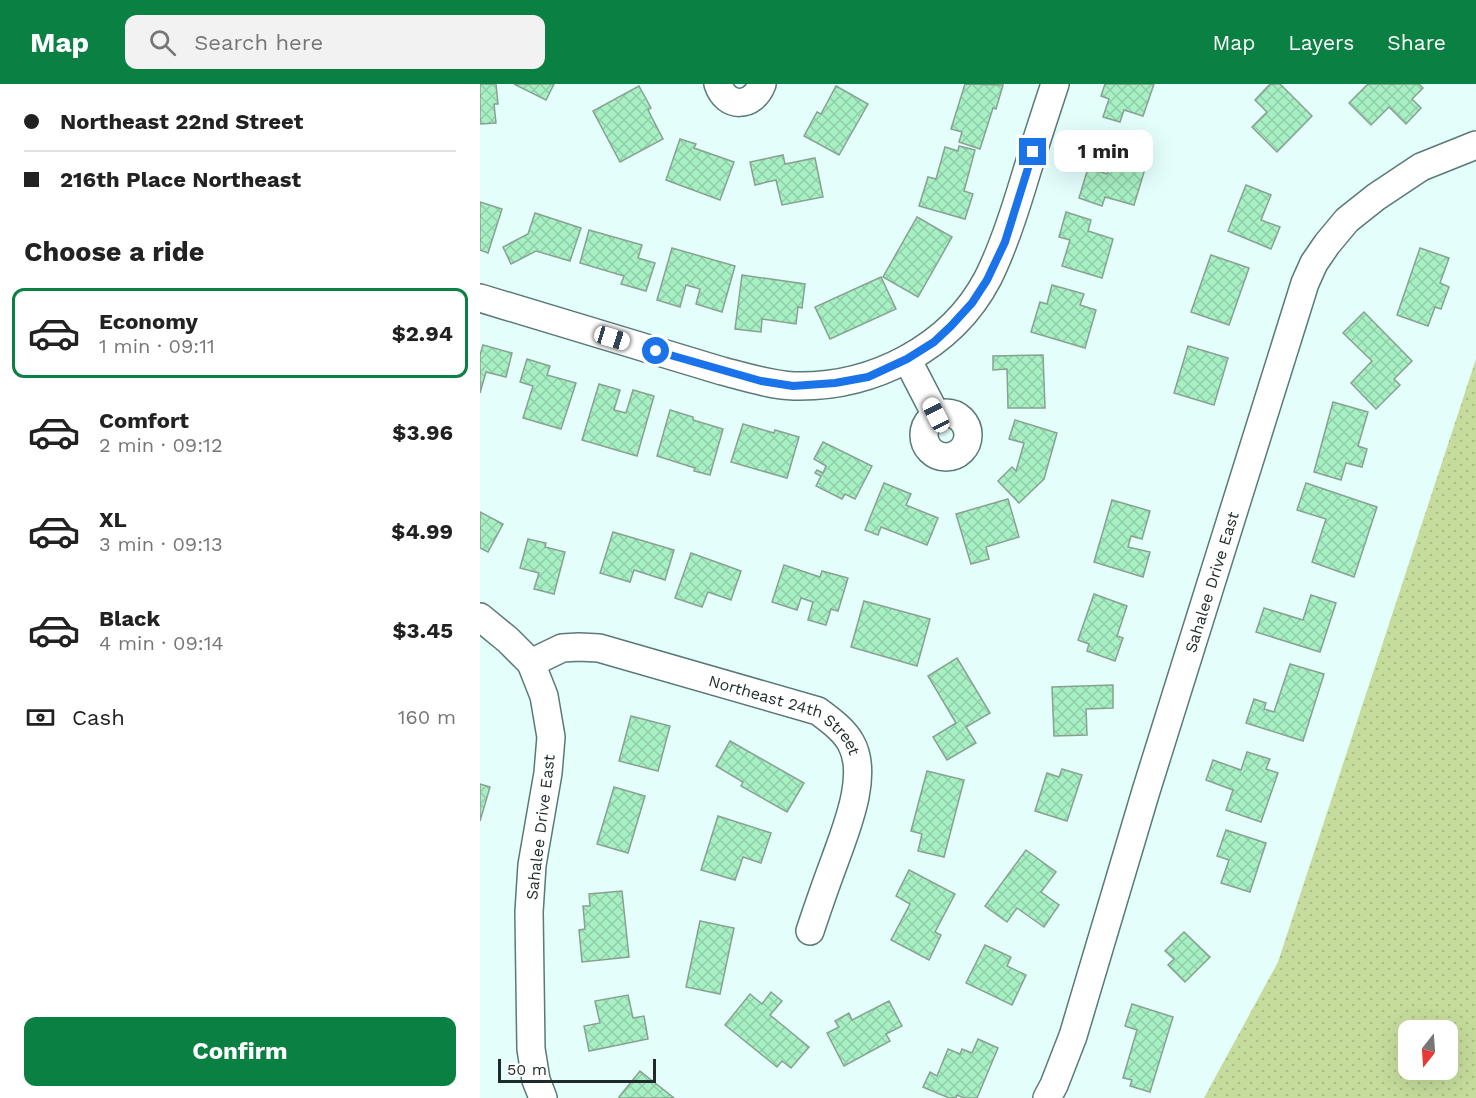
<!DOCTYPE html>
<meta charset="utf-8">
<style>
body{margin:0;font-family:"Work Sans",sans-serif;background:#f2f2f2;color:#222;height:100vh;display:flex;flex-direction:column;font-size:22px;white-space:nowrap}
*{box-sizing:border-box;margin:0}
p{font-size:20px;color:#767676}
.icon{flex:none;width:33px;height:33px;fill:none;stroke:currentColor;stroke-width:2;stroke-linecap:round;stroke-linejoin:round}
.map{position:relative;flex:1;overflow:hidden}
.details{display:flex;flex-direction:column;background:#fff;width:480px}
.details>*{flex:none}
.hud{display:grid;align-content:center;height:132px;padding:0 24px;background:#fff}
.needle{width:39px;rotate:197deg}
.tools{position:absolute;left:918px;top:936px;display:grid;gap:12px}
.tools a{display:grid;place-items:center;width:60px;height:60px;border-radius:12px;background:#fff;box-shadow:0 6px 24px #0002;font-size:30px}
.scale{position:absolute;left:18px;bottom:15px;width:158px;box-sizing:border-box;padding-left:6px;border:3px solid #1e2b2a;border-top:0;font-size:16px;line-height:21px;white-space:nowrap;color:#1e2b2a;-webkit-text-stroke:4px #fff;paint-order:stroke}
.end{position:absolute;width:27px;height:27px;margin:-14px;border:8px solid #1a73e8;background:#fff;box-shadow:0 0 0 3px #fff}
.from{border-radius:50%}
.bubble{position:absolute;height:42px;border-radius:12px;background:#fff;box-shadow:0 6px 24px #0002;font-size:20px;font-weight:700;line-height:42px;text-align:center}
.car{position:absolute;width:18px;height:36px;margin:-18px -9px;border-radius:8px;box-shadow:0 0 4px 2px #0007;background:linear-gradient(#fff 24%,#345 0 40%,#fff 0 76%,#345 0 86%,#fff 0)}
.hud b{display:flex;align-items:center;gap:21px;height:57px;font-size:22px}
.hud b+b{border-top:2px solid #e0e0e0}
.hud i{width:15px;height:15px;background:#222}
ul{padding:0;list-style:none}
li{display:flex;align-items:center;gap:18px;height:90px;margin:0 12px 9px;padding:0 12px;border:3px solid transparent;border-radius:12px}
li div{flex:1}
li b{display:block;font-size:22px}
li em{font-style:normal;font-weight:700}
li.selected{border-color:#0b8043}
li>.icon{width:54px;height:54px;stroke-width:1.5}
h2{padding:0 24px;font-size:27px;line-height:72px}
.pay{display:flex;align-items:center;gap:15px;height:66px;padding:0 24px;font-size:22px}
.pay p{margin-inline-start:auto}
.button{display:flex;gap:12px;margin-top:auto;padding:12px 24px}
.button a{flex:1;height:69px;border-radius:12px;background:#0b8043;color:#fff;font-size:24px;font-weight:700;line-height:69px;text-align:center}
header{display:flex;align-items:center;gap:36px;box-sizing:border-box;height:84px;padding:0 30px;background:#0b8043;color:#fff}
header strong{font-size:28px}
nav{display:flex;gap:33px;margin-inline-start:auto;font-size:21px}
.search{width:420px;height:54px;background:#f2f2f2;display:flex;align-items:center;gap:15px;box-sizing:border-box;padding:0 21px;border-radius:12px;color:#767676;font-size:22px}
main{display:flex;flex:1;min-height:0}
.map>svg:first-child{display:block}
</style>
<header>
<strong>Map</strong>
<div class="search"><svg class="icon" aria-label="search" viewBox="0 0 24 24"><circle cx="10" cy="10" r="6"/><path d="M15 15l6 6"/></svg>Search here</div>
<nav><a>Map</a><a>Layers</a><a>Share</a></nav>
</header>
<main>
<section class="details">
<div class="hud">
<b><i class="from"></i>Northeast 22nd Street</b>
<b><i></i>216th Place Northeast</b>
</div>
<h2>Choose a ride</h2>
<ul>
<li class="selected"><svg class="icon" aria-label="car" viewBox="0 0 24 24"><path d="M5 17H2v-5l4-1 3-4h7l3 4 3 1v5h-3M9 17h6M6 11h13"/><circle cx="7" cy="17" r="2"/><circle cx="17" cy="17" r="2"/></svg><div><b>Economy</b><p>1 min · 09:11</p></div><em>$2.94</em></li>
<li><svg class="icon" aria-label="car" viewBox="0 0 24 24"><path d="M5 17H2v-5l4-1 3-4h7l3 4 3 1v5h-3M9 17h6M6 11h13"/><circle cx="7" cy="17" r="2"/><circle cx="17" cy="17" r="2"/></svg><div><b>Comfort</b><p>2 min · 09:12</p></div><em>$3.96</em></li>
<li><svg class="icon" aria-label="car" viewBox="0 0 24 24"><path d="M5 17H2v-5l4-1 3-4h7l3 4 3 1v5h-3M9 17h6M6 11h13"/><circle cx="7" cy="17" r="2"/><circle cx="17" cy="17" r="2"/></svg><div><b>XL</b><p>3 min · 09:13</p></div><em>$4.99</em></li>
<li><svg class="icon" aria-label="car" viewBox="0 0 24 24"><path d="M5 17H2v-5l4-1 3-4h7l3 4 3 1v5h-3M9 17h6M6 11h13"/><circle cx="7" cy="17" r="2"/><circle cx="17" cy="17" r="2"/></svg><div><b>Black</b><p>4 min · 09:14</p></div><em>$3.45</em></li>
</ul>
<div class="pay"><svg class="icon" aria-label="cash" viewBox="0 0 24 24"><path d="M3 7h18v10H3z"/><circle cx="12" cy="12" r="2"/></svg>Cash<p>160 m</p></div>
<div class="button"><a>Confirm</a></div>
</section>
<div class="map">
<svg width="996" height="1014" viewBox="0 0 996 1014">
<defs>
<pattern id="grass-dots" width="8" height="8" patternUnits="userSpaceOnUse" patternTransform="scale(1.5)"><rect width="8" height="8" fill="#c6dc9c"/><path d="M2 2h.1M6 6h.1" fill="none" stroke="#aabd87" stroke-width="1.8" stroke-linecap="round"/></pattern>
<pattern id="building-cross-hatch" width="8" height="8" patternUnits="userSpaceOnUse" patternTransform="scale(1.5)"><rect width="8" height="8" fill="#a7f0c3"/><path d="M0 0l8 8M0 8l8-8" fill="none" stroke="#8fcea8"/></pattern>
</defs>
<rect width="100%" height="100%" fill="#e3fefb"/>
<path fill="url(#grass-dots)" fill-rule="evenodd" d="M996,275V1014H724L798,878ZM968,946V986H928V946Z"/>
<g fill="url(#building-cross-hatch)" stroke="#8aa192" stroke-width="1.5">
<path d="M0,0H16L18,20H14L16,39L0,40Z"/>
<path d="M34,0H74L66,16Z"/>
<path d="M485,0L523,1L516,25L513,24L500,65L479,58L482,48L471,45Z"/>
<path d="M625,0H674L663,32L644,26L640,38L623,33L629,15L621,12Z"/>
<path d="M790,0H800L832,32L797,68L772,43L787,28L775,16Z"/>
<path d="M888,0H939L943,4L932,15L941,24L926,40L909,23L891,41L869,19Z"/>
<path d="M159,2L171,24L168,26L183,55L140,78L113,27Z"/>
<path d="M356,2L388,20L359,71L324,52L337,28L341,30Z"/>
<path d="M200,55L216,60L214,64L254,78L240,116L186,96Z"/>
<path d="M637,55L671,65L654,121L625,113L622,122L599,114L608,84L627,90Z"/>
<path d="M479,62L495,66L484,107L493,110L485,135L439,122L448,93L456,95L465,63L478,67Z"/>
<path d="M303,71L305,80L335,74L343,113L302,121L296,96L275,101L270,78Z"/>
<path d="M766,101L791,111L781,136L800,143L791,165L748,147Z"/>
<path d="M0,118L22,125L8,169L0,166Z"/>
<path d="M586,128L611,136L608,147L633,155L622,194L582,182L590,156L579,153Z"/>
<path d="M55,129L101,144L90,177L56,167L31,180L23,163L48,150Z"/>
<path d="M437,133L472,153L438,213L403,193Z"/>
<path d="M109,146L162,161L158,174L175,179L166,207L141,200L144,192L100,179Z"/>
<path d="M192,164L255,182L242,228L216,220L220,205L206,201L200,223L177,216Z"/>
<path d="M940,164L969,174L960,199L969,203L961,225L955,223L948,242L917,231Z"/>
<path d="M731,171L769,184L749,241L711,228Z"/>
<path d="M262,191L325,200L322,224L318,223L316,240L282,235L281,248L255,245Z"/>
<path d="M401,193L416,225L350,255L335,223Z"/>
<path d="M572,201L604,210L600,221L616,226L605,264L551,248L560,218L567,220Z"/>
<path d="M884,228L932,277L914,295L920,301L896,325L871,299L892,277L863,249Z"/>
<path d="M3,261L32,269L26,293L6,288L0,309V271Z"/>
<path d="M708,262L748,274L734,321L694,309Z"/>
<path d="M563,271L565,324H528L527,285L513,286V272Z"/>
<path d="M47,275L70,282L67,291L96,299L81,345L43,334L53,302L40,298Z"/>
<path d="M119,300L140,306L134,326L146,329L153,306L174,312L157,372L102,356Z"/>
<path d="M853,318L888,328L878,362L887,365L882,383L866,379L861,396L834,388Z"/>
<path d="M190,326L213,333V336L243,345L230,391L214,387L215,384L177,372Z"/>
<path d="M535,336L577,349L564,395L539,419L518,397L532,383L536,387L544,359L529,355Z"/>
<path d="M263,340L294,349L295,346L319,353L307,394L251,378Z"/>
<path d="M343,358L392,382L375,415L365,410L362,415L336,402L341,392L335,389L337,386L343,389L346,382L334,375Z"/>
<path d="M404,399L431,410L426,421L458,434L447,461L401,443L398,451L385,446Z"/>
<path d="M826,399L897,423L874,493L832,478L846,435L817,426Z"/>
<path d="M528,415L539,453L506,463L509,475L491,480L476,430Z"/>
<path d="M632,416L670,427L662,455L651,452L648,463L670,468L663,493L614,478Z"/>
<path d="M0,428L23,440L8,468L0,464Z"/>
<path d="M133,448L194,466L185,496L154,486L150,498L120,489Z"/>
<path d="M48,455L66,459L65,463L85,468L74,510L54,505L59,489L40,484Z"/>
<path d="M211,469L261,487L251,516L228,508L222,523L195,514Z"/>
<path d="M304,481L340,493L342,487L368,494L358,527L351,525L346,541L328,536L333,518L321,514L317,526L292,518Z"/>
<path d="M614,510L647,522L637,552L643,554L635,577L607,567L609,560L598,556Z"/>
<path d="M831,511L856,519L840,568L776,548L784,524L823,536Z"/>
<path d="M384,517L450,535L437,582L371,563Z"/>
<path d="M477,574L510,629L486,643L496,659L467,676L453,653L476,639L448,592Z"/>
<path d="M810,580L844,590L823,657L766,639L774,615L786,619L784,625L794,628Z"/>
<path d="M633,601V624L606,625L607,651L574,652L572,603Z"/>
<path d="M151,632L190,642L178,687L139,677Z"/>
<path d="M250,657L324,699L307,728L261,702L263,698L236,682Z"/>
<path d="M767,668L790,675L786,685L798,689L781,738L746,726L753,706L726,696L733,676L761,686Z"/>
<path d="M582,685L602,691L587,737L555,727L567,689L579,693Z"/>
<path d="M447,687L484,696L464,773L438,767L442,750L431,747Z"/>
<path d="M0,700L10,703L0,737Z"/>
<path d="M134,703L165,712L148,769L117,760Z"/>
<path d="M238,732L291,749L281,779L263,773L255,796L221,786Z"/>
<path d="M746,746L786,759L770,808L741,799L749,776L737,772Z"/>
<path d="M546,766L576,788L561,808L579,821L564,843L537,824L527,838L505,822Z"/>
<path d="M429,786L475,810L455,848L461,851L449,876L411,856L430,820L416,812Z"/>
<path d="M142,807L149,873L102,878L99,846L105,845L103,822H110L109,810Z"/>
<path d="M220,837L254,844L240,910L206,903Z"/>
<path d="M704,848L730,873L705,898L688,881L694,875L685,867Z"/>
<path d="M505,861L531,873L527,882L546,891L532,921L486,899Z"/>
<path d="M291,908L302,917L290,931L329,963L311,984L302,977L297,983L245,941L270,910L282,920Z"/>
<path d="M148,911L153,934L164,932L168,955L109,967L104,942L120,939L115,917Z"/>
<path d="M409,917L422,942L406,950L410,957L364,982L347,949L359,943L355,937L369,929L372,936Z"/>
<path d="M652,920L693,933L670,1008L650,1002L652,996L643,994L657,946L645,942Z"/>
<path d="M498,955L518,964L497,1014H484L477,1011L476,1014H469L443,1003L450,988L457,992L468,965L480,970L482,965L492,969Z"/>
<path d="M160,987L194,1014H140L139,1013Z"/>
</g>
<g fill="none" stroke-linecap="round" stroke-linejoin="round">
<g stroke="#5b7976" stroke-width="30">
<g id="minor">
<path d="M238,0C246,25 273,24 282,0"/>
<path d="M0,214L242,287C265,293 290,301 314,302C391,304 471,265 508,194C523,164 533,133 543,100C553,67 564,33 575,0"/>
<path d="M427,275L456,331"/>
<circle cx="466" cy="351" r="22"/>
<path d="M0,533L28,556L51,579L64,612L71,653L68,689L52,781L49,828L51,965L56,996L63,1014"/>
<path id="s1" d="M51,579L82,564L99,563L119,564L338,627C350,636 364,646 371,659C389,691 366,745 355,776C346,800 338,823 330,847"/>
<path id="s2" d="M567,1014L574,1001L593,952L666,707L825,199L834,179L847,160L867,136L896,113L941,83L996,61"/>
</g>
</g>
<use href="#minor" stroke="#fff" stroke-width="27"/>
</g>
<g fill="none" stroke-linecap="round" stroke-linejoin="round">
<path stroke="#1a73e8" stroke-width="8" d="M176,267L281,297L313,302L355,299L388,293L427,275L454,258L471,242L492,219L507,196L525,158L553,68"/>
</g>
<g text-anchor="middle" stroke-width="6" stroke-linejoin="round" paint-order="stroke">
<g font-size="16" fill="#1e2b2a" stroke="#fff">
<text dy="6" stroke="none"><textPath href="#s2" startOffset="542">Sahalee Drive East</textPath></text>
<text dy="6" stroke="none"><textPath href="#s1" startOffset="272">Northeast 24th Street</textPath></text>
<text transform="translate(60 743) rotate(-83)" y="6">Sahalee Drive East</text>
</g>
</g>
</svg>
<div class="tools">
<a><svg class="needle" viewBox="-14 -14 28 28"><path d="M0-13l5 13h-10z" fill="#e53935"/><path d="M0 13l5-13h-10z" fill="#767676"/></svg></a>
</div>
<div class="scale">50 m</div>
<i class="end from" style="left:176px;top:267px"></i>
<i class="end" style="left:553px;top:68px"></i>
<div class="bubble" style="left:574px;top:46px;width:99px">1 min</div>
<i class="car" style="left:132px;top:254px;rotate:107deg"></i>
<i class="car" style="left:456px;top:331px;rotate:333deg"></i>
</div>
</main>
